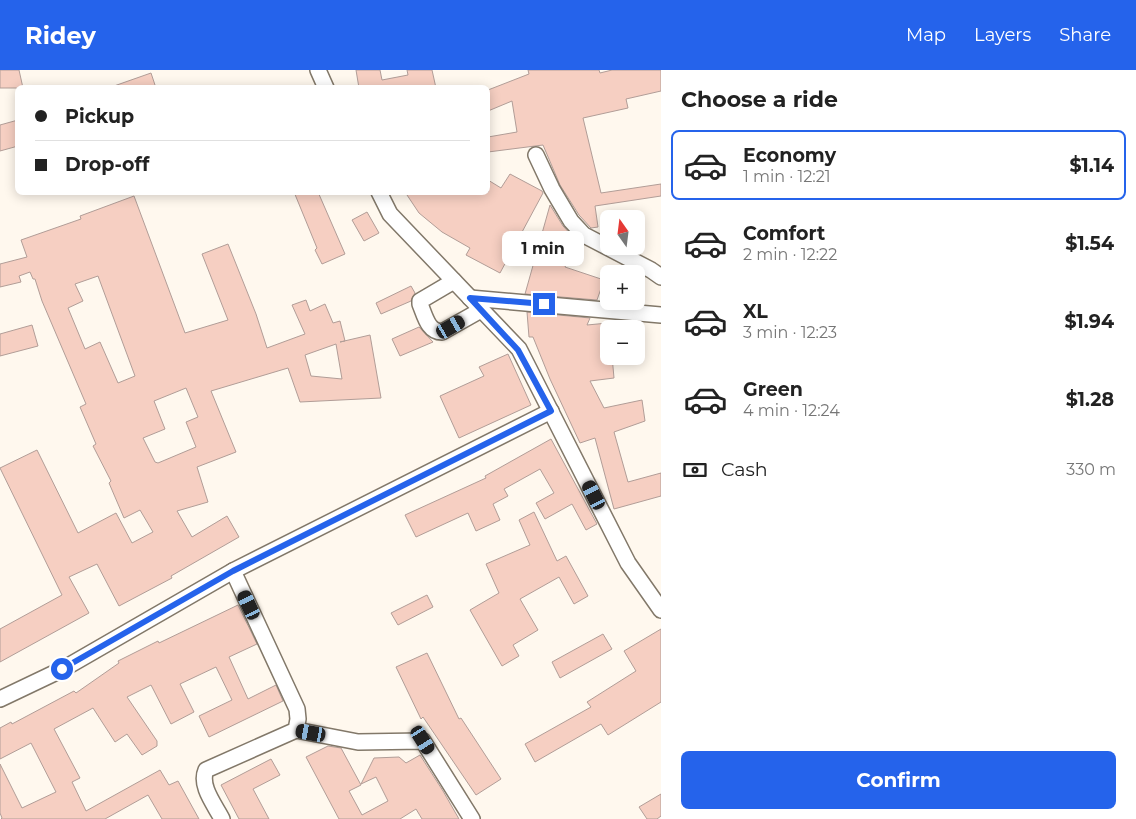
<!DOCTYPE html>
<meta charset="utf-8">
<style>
body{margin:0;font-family:Montserrat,sans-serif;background:#f2f2f2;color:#222;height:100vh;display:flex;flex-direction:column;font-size:19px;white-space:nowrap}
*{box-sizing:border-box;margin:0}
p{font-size:16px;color:#767676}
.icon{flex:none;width:28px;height:28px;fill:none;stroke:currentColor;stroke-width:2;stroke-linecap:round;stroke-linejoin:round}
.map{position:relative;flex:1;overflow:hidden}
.sheet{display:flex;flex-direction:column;background:#fff;width:475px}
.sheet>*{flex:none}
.top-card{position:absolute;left:15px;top:15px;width:475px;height:110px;border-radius:8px;box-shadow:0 2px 12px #0003;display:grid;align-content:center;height:110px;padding:0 20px;background:#fff}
.needle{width:32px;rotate:346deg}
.fabs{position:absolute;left:600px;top:140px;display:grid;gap:10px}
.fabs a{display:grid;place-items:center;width:45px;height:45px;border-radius:8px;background:#fff;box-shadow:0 2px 12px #0003;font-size:25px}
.end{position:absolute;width:22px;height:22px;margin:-11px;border:6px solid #2563eb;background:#fff;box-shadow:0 0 0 2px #fff}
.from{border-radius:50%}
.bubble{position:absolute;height:35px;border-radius:8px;background:#fff;box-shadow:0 2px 12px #0003;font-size:16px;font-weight:700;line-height:35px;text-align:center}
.car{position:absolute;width:15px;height:30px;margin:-15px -8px;border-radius:6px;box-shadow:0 0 4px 1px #0007;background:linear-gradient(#222 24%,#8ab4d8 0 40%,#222 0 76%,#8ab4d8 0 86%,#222 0)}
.top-card b{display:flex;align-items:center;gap:18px;height:48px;font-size:19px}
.top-card b+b{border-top:1px solid #e0e0e0}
.top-card i{width:12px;height:12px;background:#222}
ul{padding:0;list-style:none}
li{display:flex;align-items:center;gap:15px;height:70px;margin:0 10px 8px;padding:0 10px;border:2px solid transparent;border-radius:8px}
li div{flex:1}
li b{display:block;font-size:19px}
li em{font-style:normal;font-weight:700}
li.current{border-color:#2563eb}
li>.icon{width:45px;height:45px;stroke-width:1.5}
h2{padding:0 20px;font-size:22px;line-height:60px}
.pay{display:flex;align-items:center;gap:12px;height:55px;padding:0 20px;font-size:19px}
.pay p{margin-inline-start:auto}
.primary-button{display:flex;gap:10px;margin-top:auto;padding:10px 20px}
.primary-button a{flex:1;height:58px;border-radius:8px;background:#2563eb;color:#fff;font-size:20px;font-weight:700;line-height:58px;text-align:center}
header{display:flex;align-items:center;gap:30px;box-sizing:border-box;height:70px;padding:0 25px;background:#2563eb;color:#fff}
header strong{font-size:24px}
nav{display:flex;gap:28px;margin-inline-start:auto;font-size:18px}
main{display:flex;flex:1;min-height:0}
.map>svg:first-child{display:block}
</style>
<header>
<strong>Ridey</strong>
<nav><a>Map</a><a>Layers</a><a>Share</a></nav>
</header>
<main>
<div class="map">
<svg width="661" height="749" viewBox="0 0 661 749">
<rect width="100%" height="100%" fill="#fff8ee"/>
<g fill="#f6cfc2" stroke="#b19d97" fill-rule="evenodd">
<path d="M0,0H19L23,18H0Z"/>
<path d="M356,0H380L382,10L408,5L407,0H432L436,18H359Z"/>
<path d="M528,0H599L600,3L612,0H661V21L626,29L628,38L583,48L601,123L661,114V126L595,136L598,157L591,158L579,145L560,115L543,75L488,82V67L517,62L512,31L488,41V20L529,4Z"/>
<path d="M151,3L156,18H115L114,16Z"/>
<path d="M18,50V76L0,81V55Z"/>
<path d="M510,104L542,121L543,123L500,203L466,185L470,178L442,162L419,143L405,122H488V110L501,118Z"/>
<path d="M294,122H318L345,184L322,194L315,180L317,178Z"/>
<path d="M134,126L185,263L228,250L202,184L228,174L256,244L267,278L305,264L292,235L306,230L310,241L325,234L333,253L340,251L345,271L340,272L370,265L381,328L300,332L288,298L211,321L236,382L197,397L208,432L177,441L192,467L227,446L239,467L171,506L172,508L119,536L97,494L69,507L89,543L0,592V559L62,525L0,398L37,380L78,463L116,443L132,473L153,462L140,440L124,448L109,413L111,411L93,376L96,374L80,337L86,334L42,231L35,209H33L30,202L19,206L21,212L0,217V194L27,187L21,170L81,149L80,146ZM98,206L135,306L118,313L100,272L85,279L68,238L83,231L75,214ZM336,274L342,309L311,306L305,285ZM186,318L198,347L186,352L196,377L158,393L155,392L143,368L165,359L154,331Z"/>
<path d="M550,135L563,156L576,170L565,197L604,210L597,230L525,224Z"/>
<path d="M367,142L379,163L364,171L352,150Z"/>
<path d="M411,216L415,223L411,231L381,244L376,233Z"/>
<path d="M527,242L590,248L587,255L608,253L609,286H612L614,308L590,311L604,338L642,330L645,351L614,362L628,412L661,403V426L614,439L595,368L580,373L550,309L533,267H529Z"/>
<path d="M32,255L38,276L0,286V264Z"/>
<path d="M419,257L433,272L400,286L392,269Z"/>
<path d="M508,284L531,335L459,368L440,326L484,306L479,297Z"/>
<path d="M551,369L597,454L586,460L572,434L545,449L536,433L554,423L540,399L504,419L508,426L493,434L500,450L476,461L468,443L416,467L405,445L486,408L485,406Z"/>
<path d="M534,442L557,491L566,486L588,526L574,534L559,507L520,529L538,560L513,575L519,586L502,596L470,540L499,523L486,494L530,475L519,450Z"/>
<path d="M427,525L433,537L398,555L391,543Z"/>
<path d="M238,535L257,574L229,587L248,629L276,615L283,631L209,667L199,646L232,630L216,597L180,614L194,642L171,654L151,615L127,627L157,671V676L142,685L127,664L115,672L93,638L54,659L80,708L72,712L86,741L160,700L169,715L178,711L199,749H162L148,725L105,749H1L2,748L0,743V694L22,738L56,722L31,673L0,689V658L11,652L12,654L74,621L76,623L119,593L118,591L158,571L159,573Z"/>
<path d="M661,559V632L608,665L601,654L535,692L525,674L591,637L587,632L636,601L624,581Z"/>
<path d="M603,564L612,579L560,608L552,592Z"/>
<path d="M427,583L459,649L461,648L501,709L476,725L423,647L421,649L396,597Z"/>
<path d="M328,676L341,678L361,715L349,721L362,745L388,731L376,707L361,714L374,688L399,687L406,693L420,685L443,721L459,749H422L416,739L400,749H339L306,687Z"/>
<path d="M271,689L280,705L253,719L269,749H239L221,715Z"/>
<path d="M661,724V746L657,749H647L639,737Z"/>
</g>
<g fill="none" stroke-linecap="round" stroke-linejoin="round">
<g stroke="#827869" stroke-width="18">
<g id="minor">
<path d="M318,0L326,18"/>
<path d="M536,85L552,119L571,151L584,165L651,200L661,207"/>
<path d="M379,122L390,144L519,279L628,493L661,540"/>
<path d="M454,211L420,231V234C425,246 428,262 442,262L481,240"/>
<path d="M470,228L661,245"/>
<path d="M0,629L63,599L233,501L551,341"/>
<path d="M296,660L358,672L423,671L472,749"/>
<path d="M222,749C215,735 199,716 206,700L296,660L298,649L297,639L233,501"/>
</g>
</g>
<use href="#minor" stroke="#fff" stroke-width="15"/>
</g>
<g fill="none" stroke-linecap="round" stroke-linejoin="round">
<path stroke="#2563eb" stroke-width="6" d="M62,599L233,501L551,341L518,280L470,228L544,234"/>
</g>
</svg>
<div class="fabs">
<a><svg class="needle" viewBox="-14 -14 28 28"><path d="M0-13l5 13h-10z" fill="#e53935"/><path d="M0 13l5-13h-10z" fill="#767676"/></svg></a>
<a>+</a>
<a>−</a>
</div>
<i class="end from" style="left:62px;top:599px"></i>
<i class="end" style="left:544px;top:234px"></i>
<div class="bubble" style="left:502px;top:161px;width:82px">1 min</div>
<i class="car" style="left:451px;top:257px;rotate:60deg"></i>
<i class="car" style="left:594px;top:425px;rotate:333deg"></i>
<i class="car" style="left:249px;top:535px;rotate:335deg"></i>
<i class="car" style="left:311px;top:663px;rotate:280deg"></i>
<i class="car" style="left:423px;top:670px;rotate:148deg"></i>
<div class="top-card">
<b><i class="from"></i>Pickup</b>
<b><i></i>Drop-off</b>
</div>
</div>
<section class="sheet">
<h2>Choose a ride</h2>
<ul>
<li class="current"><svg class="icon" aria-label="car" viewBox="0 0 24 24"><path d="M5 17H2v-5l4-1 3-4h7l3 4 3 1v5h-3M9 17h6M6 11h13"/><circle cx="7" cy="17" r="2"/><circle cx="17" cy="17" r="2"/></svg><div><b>Economy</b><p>1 min · 12:21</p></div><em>$1.14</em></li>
<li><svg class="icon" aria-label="car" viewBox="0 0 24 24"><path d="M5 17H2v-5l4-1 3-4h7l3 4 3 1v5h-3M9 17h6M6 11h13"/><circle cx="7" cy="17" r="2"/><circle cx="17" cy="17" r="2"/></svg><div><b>Comfort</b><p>2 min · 12:22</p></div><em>$1.54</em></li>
<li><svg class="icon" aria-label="car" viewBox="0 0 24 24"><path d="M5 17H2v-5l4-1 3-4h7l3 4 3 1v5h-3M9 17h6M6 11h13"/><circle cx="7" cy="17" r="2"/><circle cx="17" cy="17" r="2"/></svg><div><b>XL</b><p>3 min · 12:23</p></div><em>$1.94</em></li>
<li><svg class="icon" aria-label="car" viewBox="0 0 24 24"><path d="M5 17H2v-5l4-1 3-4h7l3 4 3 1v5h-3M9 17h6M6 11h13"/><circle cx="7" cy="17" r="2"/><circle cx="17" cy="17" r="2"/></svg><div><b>Green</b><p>4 min · 12:24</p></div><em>$1.28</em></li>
</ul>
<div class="pay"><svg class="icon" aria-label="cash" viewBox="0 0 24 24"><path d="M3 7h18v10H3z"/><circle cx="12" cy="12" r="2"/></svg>Cash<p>330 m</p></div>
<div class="primary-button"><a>Confirm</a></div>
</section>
</main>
